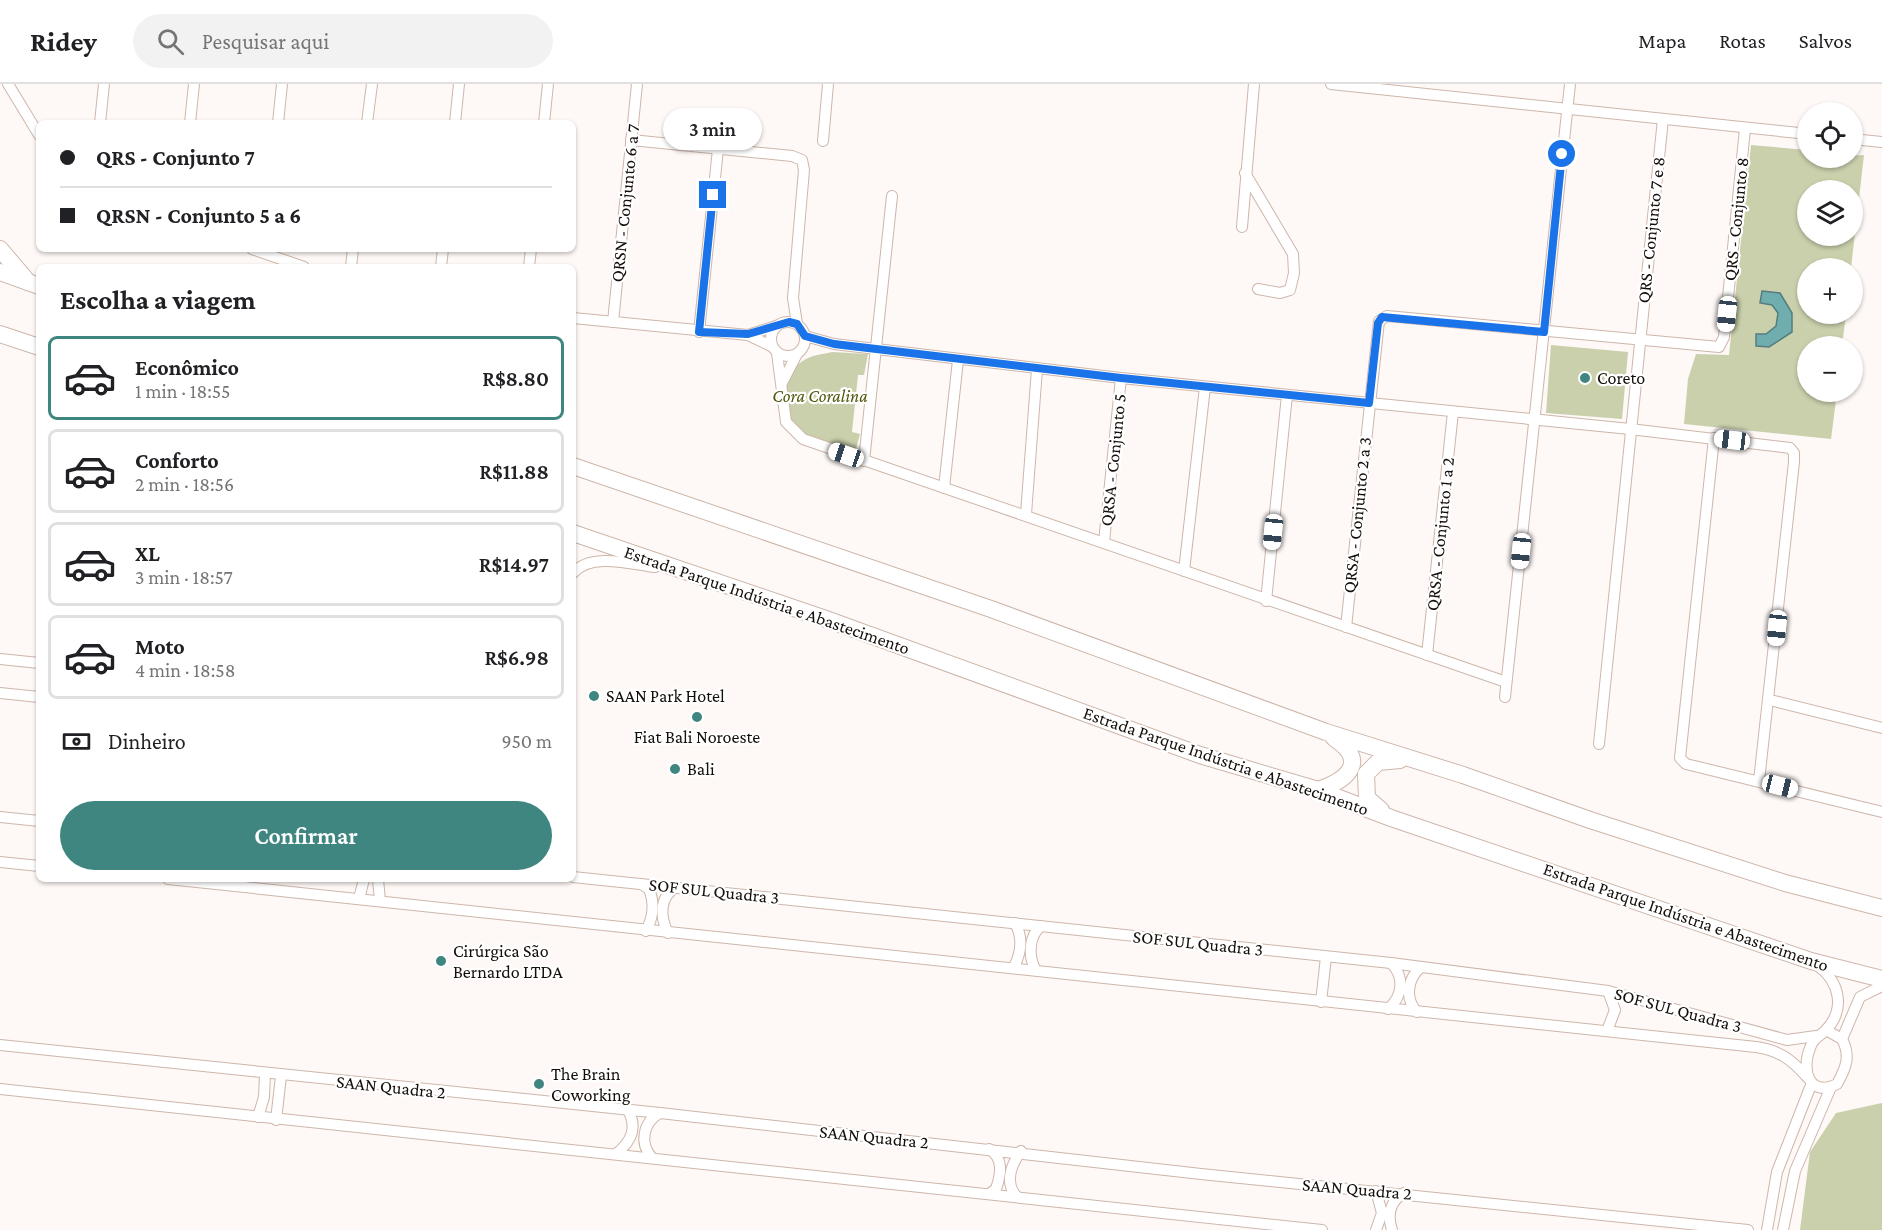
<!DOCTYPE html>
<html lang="pt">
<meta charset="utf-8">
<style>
body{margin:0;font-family:"Crimson Pro",serif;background:#f2f2f2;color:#202124;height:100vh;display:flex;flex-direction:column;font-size:22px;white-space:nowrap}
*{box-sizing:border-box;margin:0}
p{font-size:20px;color:#757577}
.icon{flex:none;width:33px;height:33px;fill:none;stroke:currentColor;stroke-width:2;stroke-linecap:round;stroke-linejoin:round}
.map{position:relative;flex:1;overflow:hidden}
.side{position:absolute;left:36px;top:180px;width:540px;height:618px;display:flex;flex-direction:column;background:#fff;border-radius:9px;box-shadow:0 2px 4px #0004}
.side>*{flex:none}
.top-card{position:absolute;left:36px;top:36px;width:540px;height:132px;border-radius:9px;box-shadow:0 2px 4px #0004;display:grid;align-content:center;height:132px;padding:0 24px;background:#fff}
.tools{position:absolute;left:1797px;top:18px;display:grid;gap:12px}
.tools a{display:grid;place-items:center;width:66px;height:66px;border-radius:50%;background:#fff;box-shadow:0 2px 4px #0004;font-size:30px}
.end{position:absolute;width:27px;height:27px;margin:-14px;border:8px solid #1a73e8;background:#fff;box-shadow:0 0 0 3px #fff}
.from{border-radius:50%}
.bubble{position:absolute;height:42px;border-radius:21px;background:#fff;box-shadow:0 2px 4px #0004;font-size:20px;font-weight:600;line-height:42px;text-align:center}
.car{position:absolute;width:18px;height:36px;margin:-18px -9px;border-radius:8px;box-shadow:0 0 4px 2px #0007;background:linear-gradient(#fff 24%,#345 0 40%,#fff 0 76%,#345 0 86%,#fff 0)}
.top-card b{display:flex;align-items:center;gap:21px;height:57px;font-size:22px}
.top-card b+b{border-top:2px solid #e0e0e0}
.top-card i{width:15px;height:15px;background:#202124}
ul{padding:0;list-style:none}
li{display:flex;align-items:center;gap:18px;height:84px;margin:0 12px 9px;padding:0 12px;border:3px solid #e0e0e0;border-radius:9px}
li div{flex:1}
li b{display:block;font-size:22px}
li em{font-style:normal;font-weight:600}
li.selected{border-color:#3f8681}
li>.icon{width:54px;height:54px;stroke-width:1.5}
h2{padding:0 24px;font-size:27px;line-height:72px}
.pay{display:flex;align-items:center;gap:15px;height:66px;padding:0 24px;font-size:22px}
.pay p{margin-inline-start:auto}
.cta{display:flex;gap:12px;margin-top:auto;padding:12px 24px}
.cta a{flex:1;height:69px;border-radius:36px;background:#3f8681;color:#fff;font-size:24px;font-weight:600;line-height:69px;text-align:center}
header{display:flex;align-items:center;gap:36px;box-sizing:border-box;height:84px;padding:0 30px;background:#fff;border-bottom:2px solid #e0e0e0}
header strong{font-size:28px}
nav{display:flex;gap:33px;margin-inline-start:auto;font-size:21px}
.search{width:420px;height:54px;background:#f2f2f2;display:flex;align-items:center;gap:15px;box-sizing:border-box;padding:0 21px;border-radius:33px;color:#757577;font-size:22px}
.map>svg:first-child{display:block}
</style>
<header>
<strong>Ridey</strong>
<div class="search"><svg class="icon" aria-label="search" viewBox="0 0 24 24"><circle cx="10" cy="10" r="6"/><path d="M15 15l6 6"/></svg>Pesquisar aqui</div>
<nav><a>Mapa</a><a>Rotas</a><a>Salvos</a></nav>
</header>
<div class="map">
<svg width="1882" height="1146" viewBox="0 0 1882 1146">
<rect width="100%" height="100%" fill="#fef8f6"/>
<g fill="#cad0ac" fill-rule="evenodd">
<path d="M1751,61L1807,66L1808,74L1864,71L1851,184H1808V230H1846L1842,262H1808V308H1837L1831,355L1684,340L1688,295L1696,270L1729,271ZM1808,106H1852V152H1808Z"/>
<path d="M1551,261L1628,268L1622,335L1546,329Z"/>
<path d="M832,268L868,270L864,291H858L852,348L860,350L855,368C841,364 824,362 811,356C782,341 774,292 806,275C813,271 824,270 832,268Z"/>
<path d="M1882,1019V1146H1800L1810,1068L1836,1029Z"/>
</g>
<path fill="#70adaf" stroke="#557d7e" stroke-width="1.5" d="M1762,207L1780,209L1792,229V248L1769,263L1756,262V250H1766L1776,242L1778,229L1772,221L1760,219Z"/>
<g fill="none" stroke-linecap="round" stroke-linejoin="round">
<g stroke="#ceb6aa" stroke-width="12">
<g id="minor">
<path d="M8,0L39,51"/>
<path d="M1331,0L1808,50"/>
<path d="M100,39L104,0"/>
<path d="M190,39L194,0"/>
<path d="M278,39L282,0"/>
<path d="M367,39L372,0"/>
<path d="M455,39L459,0"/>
<path d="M544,39L548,0"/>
<path d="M1852,55L1882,58"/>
<path d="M631,56L792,72L802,76L804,86L793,214L797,240"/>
<path d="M823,57L828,0"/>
<path d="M1245,89L1293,170L1294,189L1290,206L1280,209L1258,205"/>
<path d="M1242,143L1254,0"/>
<path d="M252,165L304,183"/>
<path d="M351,183L353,165"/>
<path d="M441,183L443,165"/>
<path d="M529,183L531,165"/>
<path d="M573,234L748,251"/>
<circle cx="788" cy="255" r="17"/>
<path d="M613,238L637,0"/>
<path d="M699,248L718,65"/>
<path d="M805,252L834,260L1121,294L1630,345L1790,364L1794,369V378L1759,697"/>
<path d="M771,262L748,251L776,242"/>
<path d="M777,269L786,338L803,355L1506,598"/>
<path d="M782,299L797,270"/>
<path d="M1714,354L1680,674L1686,680L1882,728"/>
<path d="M864,377L892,112"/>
<path d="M944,404L958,276"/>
<path d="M1026,430L1037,285"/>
<path d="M1104,458L1121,294"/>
<path d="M1184,487L1205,303"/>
<path d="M573,489C591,468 631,480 655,483"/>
<path d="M1266,517L1287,311"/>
<path d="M1346,543L1379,237L1387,232L1719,263L1724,253L1745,45"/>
<path d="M1427,571L1453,328"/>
<path d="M0,575L39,579"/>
<path d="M0,609L39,613"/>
<path d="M1505,613L1570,0"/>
<path d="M1770,616L1882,644"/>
<path d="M1599,660L1663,35"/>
<path d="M0,733L39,737"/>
<path d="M0,778L39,782"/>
<path d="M573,793L1391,879L1608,907L1787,956L1816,952"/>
<path d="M168,795L1756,963C1779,966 1792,976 1807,993"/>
<path d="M378,795L380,817"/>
<path d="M641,800L649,805C655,820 653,834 646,847"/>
<path d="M359,815L364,795"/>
<path d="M668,849C660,833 659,813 676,803"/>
<path d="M1818,882C1840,898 1846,926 1825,947C1818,953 1813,955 1810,964C1801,986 1809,1014 1837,1000C1846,984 1851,972 1842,955L1826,946"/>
<path d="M1014,883C1021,869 1023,853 1015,839"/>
<path d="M1035,885C1028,871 1029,852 1041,842"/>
<path d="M1321,918L1326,873"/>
<path d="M1388,925C1403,912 1405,893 1391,879"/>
<path d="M1417,928C1404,914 1408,894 1421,883"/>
<path d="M1607,947L1615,926L1608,907"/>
<path d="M1842,955L1860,913L1882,902"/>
<path d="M0,961L660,1029L1201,1090L1748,1146"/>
<path d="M0,1005L1322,1146"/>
<path d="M258,1033L264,1013L265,990"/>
<path d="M276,1036L281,992"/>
<path d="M616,1070C631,1058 638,1044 628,1026"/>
<path d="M652,1074C639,1059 643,1038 660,1029"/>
<path d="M1376,1107L1382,1129L1376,1146"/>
<path d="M989,1110L996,1105C1001,1090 1004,1074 989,1065"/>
<path d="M1017,1113C1004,1099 1011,1081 1021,1067"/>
<path d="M1392,1146C1387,1131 1390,1117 1404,1109"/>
<path d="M1767,1146L1777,1088L1811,1001"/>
<path d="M1783,1146L1795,1087L1831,1003"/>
</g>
</g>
<g stroke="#ceb6aa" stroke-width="18">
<g id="highway">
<path d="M0,165L28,198"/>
<path d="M0,188L39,202"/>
<path d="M0,250L39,263"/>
<path d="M573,382L991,525L1326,648L1463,691L1590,736L1785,799L1882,824"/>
<path d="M573,449L826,535L1200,671L1318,706L1391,734L1811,877L1882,895"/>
<path d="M1318,706C1348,696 1369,677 1334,654"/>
<path d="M1381,726L1367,714L1366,690L1378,678L1400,676"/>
</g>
</g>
<use href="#minor" stroke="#fff" stroke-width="10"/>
<use href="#highway" stroke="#fff" stroke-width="16"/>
</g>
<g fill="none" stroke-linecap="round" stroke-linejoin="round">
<path stroke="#1a73e8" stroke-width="8" d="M713,111L699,248L748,250L789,238L797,240L805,252L834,260L1121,294L1369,319L1378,239L1382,233L1544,248L1562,70"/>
</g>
<g fill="#3f8681" stroke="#fff" stroke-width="2">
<circle cx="1585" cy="294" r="6"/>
<circle cx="594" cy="612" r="6"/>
<circle cx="697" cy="633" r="6"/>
<circle cx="675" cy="685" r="6"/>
<circle cx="441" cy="877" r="6"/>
<circle cx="539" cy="1000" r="6"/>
</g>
<g text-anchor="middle" stroke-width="4.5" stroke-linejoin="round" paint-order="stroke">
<g font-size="18" fill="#160e0a" stroke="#fff">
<text transform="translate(625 119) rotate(-84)" y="6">QRSN - Conjunto 6 a 7</text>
<text transform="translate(1736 135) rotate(-84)" y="6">QRS - Conjunto 8</text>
<text transform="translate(1651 146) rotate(-84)" y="6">QRS - Conjunto 7 e 8</text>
<text transform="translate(1113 376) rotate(-84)" y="6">QRSA - Conjunto 5</text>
<text transform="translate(1357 431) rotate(-84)" y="6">QRSA - Conjunto 2 a 3</text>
<text transform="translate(1440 450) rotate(-84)" y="6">QRSA - Conjunto 1 a 2</text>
<text transform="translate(767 516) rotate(19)" y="6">Estrada Parque Indústria e Abastecimento</text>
<text transform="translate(1226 677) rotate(19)" y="6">Estrada Parque Indústria e Abastecimento</text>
<text transform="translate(714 807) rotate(6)" y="6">SOF SUL Quadra 3</text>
<text transform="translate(1686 833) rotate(19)" y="6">Estrada Parque Indústria e Abastecimento</text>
<text transform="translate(1198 859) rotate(6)" y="6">SOF SUL Quadra 3</text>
<text transform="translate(1678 926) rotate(15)" y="6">SOF SUL Quadra 3</text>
<text transform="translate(391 1003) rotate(6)" y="6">SAAN Quadra 2</text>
<text transform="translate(874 1053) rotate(6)" y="6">SAAN Quadra 2</text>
<text transform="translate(1357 1105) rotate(5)" y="6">SAAN Quadra 2</text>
</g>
<g font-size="18" fill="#160e0a" stroke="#fff" text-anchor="start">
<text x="1597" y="300">Coreto</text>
<text x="606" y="618">SAAN Park Hotel</text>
<text x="697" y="659" text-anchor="middle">Fiat Bali Noroeste</text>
<text x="687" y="691">Bali</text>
<text x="453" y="873">Cirúrgica São<tspan x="453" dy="21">Bernardo LTDA</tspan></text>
<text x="551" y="996">The Brain<tspan x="551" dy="21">Coworking</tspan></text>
</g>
<g font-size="18" font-style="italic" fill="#50560b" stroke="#fff">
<text x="820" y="318">Cora Coralina</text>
</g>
</g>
</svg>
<div class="tools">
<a><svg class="icon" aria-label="locate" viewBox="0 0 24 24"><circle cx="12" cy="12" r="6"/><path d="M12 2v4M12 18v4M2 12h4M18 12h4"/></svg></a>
<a><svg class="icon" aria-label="layers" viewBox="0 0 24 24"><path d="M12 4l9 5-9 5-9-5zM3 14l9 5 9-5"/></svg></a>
<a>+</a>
<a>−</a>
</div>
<i class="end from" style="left:1562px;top:70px"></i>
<i class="end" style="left:713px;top:111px"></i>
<div class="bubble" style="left:663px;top:24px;width:99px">3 min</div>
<i class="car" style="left:1727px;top:230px;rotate:186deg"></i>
<i class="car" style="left:1732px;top:356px;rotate:277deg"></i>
<i class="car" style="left:846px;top:371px;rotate:289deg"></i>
<i class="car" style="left:1273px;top:448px;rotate:186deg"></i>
<i class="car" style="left:1521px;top:467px;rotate:186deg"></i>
<i class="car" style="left:1777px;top:544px;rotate:186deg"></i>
<i class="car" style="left:1780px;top:702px;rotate:104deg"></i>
<div class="top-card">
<b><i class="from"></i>QRS - Conjunto 7</b>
<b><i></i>QRSN - Conjunto 5 a 6</b>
</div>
<section class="side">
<h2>Escolha a viagem</h2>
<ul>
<li class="selected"><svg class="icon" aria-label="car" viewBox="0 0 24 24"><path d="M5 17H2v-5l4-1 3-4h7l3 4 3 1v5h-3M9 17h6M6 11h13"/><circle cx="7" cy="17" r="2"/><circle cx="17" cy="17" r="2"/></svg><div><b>Econômico</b><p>1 min · 18:55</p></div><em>R$8.80</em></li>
<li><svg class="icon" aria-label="car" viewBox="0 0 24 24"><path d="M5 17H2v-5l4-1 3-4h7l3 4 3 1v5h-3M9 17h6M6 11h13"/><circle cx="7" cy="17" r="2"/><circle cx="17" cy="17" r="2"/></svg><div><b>Conforto</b><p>2 min · 18:56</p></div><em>R$11.88</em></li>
<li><svg class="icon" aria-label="car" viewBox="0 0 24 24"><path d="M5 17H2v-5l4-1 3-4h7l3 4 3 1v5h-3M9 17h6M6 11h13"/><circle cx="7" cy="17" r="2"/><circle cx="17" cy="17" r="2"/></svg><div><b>XL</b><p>3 min · 18:57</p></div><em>R$14.97</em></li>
<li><svg class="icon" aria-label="car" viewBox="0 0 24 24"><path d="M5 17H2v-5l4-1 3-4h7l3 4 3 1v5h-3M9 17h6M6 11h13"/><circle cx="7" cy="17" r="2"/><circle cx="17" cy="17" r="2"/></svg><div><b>Moto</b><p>4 min · 18:58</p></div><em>R$6.98</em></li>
</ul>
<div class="pay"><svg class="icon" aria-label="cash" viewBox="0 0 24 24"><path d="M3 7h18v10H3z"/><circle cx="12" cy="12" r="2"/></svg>Dinheiro<p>950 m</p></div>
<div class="cta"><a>Confirmar</a></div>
</section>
</div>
